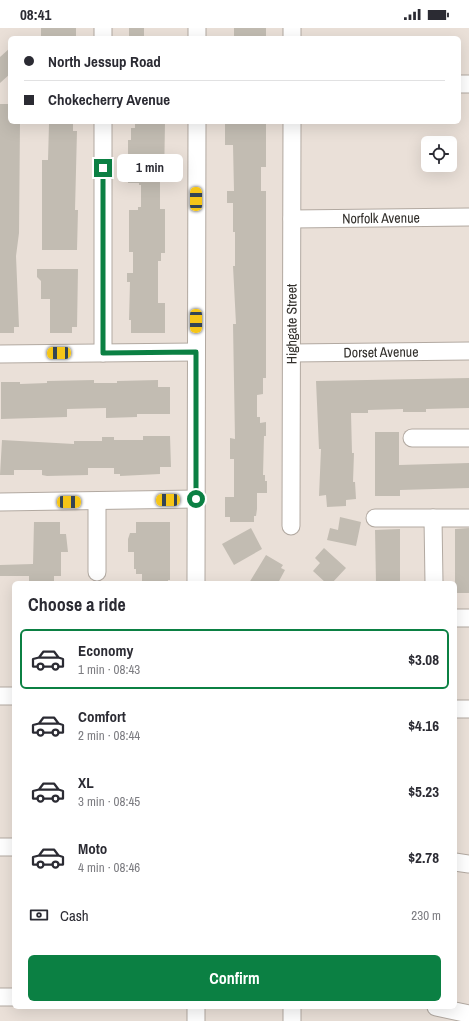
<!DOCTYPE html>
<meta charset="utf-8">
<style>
body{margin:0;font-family:"Archivo Narrow",sans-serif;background:#f2f2f3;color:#2b2b33;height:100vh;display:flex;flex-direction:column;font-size:15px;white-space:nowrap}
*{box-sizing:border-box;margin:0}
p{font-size:13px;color:#7c7c81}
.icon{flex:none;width:22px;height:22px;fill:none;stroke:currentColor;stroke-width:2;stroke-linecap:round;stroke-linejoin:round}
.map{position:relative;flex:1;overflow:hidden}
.sheet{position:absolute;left:12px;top:553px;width:445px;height:428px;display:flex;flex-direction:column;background:#fff;border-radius:6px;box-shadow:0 4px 16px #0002}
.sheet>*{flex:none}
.top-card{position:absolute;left:8px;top:8px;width:453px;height:88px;border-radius:6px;box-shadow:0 4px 16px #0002;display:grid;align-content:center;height:88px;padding:0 16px;background:#fff}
.controls{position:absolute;left:421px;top:108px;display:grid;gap:8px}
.controls a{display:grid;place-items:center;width:36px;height:36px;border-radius:6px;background:#fff;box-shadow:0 4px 16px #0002;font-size:20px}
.end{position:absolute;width:18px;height:18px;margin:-9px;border:5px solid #0b8043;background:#fff;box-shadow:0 0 0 2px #fff}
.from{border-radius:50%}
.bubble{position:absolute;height:28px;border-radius:6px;background:#fff;box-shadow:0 4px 16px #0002;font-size:13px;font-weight:800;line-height:28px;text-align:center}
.car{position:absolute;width:12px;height:24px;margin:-12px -6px;border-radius:5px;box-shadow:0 0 3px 1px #0007;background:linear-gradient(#f5c518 24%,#345 0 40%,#f5c518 0 76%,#345 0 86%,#f5c518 0)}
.top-card b{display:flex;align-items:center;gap:14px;height:38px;font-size:15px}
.top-card b+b{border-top:1px solid #e1e1e2}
.top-card i{width:10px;height:10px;background:#2b2b33}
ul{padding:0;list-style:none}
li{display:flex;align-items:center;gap:12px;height:60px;margin:0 8px 6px;padding:0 8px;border:2px solid transparent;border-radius:6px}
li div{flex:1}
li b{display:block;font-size:15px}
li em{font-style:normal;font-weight:800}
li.on{border-color:#0b8043}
li>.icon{width:36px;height:36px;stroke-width:1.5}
h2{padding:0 16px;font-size:18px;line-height:48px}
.pay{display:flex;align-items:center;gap:10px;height:44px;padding:0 16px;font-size:15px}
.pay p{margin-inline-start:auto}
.cta{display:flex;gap:8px;margin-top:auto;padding:8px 16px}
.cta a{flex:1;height:46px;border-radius:6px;background:#0b8043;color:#fff;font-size:16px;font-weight:800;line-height:46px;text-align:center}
.status{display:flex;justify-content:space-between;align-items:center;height:28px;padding:0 20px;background:#fff;direction:ltr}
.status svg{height:11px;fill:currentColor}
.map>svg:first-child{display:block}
</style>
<div class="status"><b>08:41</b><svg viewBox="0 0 49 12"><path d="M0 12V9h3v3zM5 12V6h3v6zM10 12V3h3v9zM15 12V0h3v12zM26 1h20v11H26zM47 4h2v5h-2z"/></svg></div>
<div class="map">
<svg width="469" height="993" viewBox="0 0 469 993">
<rect width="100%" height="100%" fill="#eae0d8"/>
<g fill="#c2bcb2">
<rect x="41" y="0" width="35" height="10"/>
<rect x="129" y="0" width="15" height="10"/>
<rect x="234" y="0" width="32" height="10"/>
<path d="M10,20V46L0,55V29Z"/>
<path d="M0,76H10V94H20L19,205L16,228L19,299H14V305H0Z"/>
<path d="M135,94H165L164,154H160V181H165V225H161V233H158V275H165V305H131V292H129L130,254H127V245H133V224H129V182H138V179H141V157H139V155H128V112H131V100H135Z"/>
<path d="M225,94H266V139H261V163H266V350H263V366L257,367V389H260V395L266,394V408H264L263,447H265V453H267V465H257V481L256,488H254V494H230V489H225V469H234V431H230V410L235,411L233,296H236L233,238H235V204H233V175H227V163H234L233,117H225Z"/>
<path d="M49,96H73V103H77L75,182H78L77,222H42V132H48Z"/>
<path d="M37,241H78L77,299H72V305H50V271H41V253L37,249Z"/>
<path d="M469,350V380L426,381V384H403V381L368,382V385H351L352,425H354L353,454H355L356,471L346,472V478L327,479L326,467L319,468L321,421H319L316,353Z"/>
<path d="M94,352V355H117V353L158,352V359H170V386H137V389L106,390V380L67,381V389L1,391V354H20V356L47,355V353Z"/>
<path d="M375,404H399V437L469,435V460L400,462V468H375Z"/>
<path d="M143,408H170L171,439H160V446L120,448V446H114V440H88V447L47,448L42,447V442H14V447H0L2,412L74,416V413H102V409H114V412H143Z"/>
<path d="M340,489L361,494L356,518L327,512L330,500L338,502Z"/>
<path d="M34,494H60V506H66L68,524H61V548H54V555H29V548H0V537L33,536Z"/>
<path d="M136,494H170V552H168V555H142V546H136V541H134V524H128V511L130,505H136Z"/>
<path d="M251,500L262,521L234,537L222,516Z"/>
<path d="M469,500V565H455V501Z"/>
<path d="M400,501V555H376L375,502Z"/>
<path d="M324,520L346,540L332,555H326L313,543L320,535L315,530Z"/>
<path d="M266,527L283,537L281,540L285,542L278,555H249Z"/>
</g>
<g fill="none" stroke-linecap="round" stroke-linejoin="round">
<g stroke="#b2a9a1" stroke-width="19">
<g id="minor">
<path d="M103,0V10"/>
<path d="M292,0V10"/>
<path d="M197,10V0"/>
<path d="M459,56H469"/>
<path d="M103,94V325"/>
<path id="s1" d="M292,191L469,189"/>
<path id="s2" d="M292,325L469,323"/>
<path d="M0,326L196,324"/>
<path d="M412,410H469"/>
<path d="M97,473V544"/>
<path d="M0,474L196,471"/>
<path d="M375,490H469"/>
<path d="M433,490L434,555"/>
<path id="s3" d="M291,498L292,94"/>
<path d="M196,555L197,94"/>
<path d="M455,590H469"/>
<path d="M0,668H14"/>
<path d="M455,681H469"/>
<path d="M0,819H14"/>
<path d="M455,834L469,836"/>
<path d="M0,969H14"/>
<path d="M196,979V993"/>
<path d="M436,979L469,986"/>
<path d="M292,993V979"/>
</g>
</g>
<use href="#minor" stroke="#fff" stroke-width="17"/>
</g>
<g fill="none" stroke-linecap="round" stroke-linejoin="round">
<path stroke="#0b8043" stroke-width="5" d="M103,140V325L196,324V471"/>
</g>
<g text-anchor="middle" stroke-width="3" stroke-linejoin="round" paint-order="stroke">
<g font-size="14" fill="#322f2b" stroke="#eae0d8">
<text dy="5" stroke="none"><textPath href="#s1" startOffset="89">Norfolk Avenue</textPath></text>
<text dy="5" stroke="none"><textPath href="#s3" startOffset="202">Highgate Street</textPath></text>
<text dy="5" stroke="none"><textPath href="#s2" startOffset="89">Dorset Avenue</textPath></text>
</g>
</g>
</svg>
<div class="controls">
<a><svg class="icon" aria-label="locate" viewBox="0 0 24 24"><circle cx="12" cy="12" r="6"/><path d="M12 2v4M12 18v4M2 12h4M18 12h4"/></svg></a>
</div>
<i class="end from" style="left:196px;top:471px"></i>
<i class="end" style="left:103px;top:140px"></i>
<div class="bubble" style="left:117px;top:126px;width:66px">1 min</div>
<i class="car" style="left:196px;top:171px;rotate:0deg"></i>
<i class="car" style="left:196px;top:293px;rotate:180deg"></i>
<i class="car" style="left:59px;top:325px;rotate:269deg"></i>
<i class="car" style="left:168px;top:472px;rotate:269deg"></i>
<i class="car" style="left:69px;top:474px;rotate:90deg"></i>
<div class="top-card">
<b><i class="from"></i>North Jessup Road</b>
<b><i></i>Chokecherry Avenue</b>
</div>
<section class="sheet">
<h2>Choose a ride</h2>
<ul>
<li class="on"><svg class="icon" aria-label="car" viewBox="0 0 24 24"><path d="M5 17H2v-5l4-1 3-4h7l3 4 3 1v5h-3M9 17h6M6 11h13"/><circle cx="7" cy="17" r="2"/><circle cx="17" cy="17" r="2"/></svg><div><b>Economy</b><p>1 min · 08:43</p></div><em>$3.08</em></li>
<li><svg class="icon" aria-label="car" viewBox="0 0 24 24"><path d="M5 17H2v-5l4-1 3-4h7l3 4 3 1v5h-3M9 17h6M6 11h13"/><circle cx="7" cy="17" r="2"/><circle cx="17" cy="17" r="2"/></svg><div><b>Comfort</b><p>2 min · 08:44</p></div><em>$4.16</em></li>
<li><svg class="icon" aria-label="car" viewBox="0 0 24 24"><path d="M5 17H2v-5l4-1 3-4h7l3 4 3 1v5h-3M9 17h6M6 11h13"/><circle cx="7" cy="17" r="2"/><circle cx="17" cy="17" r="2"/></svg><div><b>XL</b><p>3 min · 08:45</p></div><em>$5.23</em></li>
<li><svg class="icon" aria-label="car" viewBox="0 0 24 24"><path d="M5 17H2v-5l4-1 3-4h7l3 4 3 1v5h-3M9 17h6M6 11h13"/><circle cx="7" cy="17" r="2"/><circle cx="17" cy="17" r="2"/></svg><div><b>Moto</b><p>4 min · 08:46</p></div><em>$2.78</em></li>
</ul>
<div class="pay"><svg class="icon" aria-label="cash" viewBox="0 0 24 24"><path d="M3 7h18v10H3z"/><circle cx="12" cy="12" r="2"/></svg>Cash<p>230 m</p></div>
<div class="cta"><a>Confirm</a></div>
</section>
</div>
